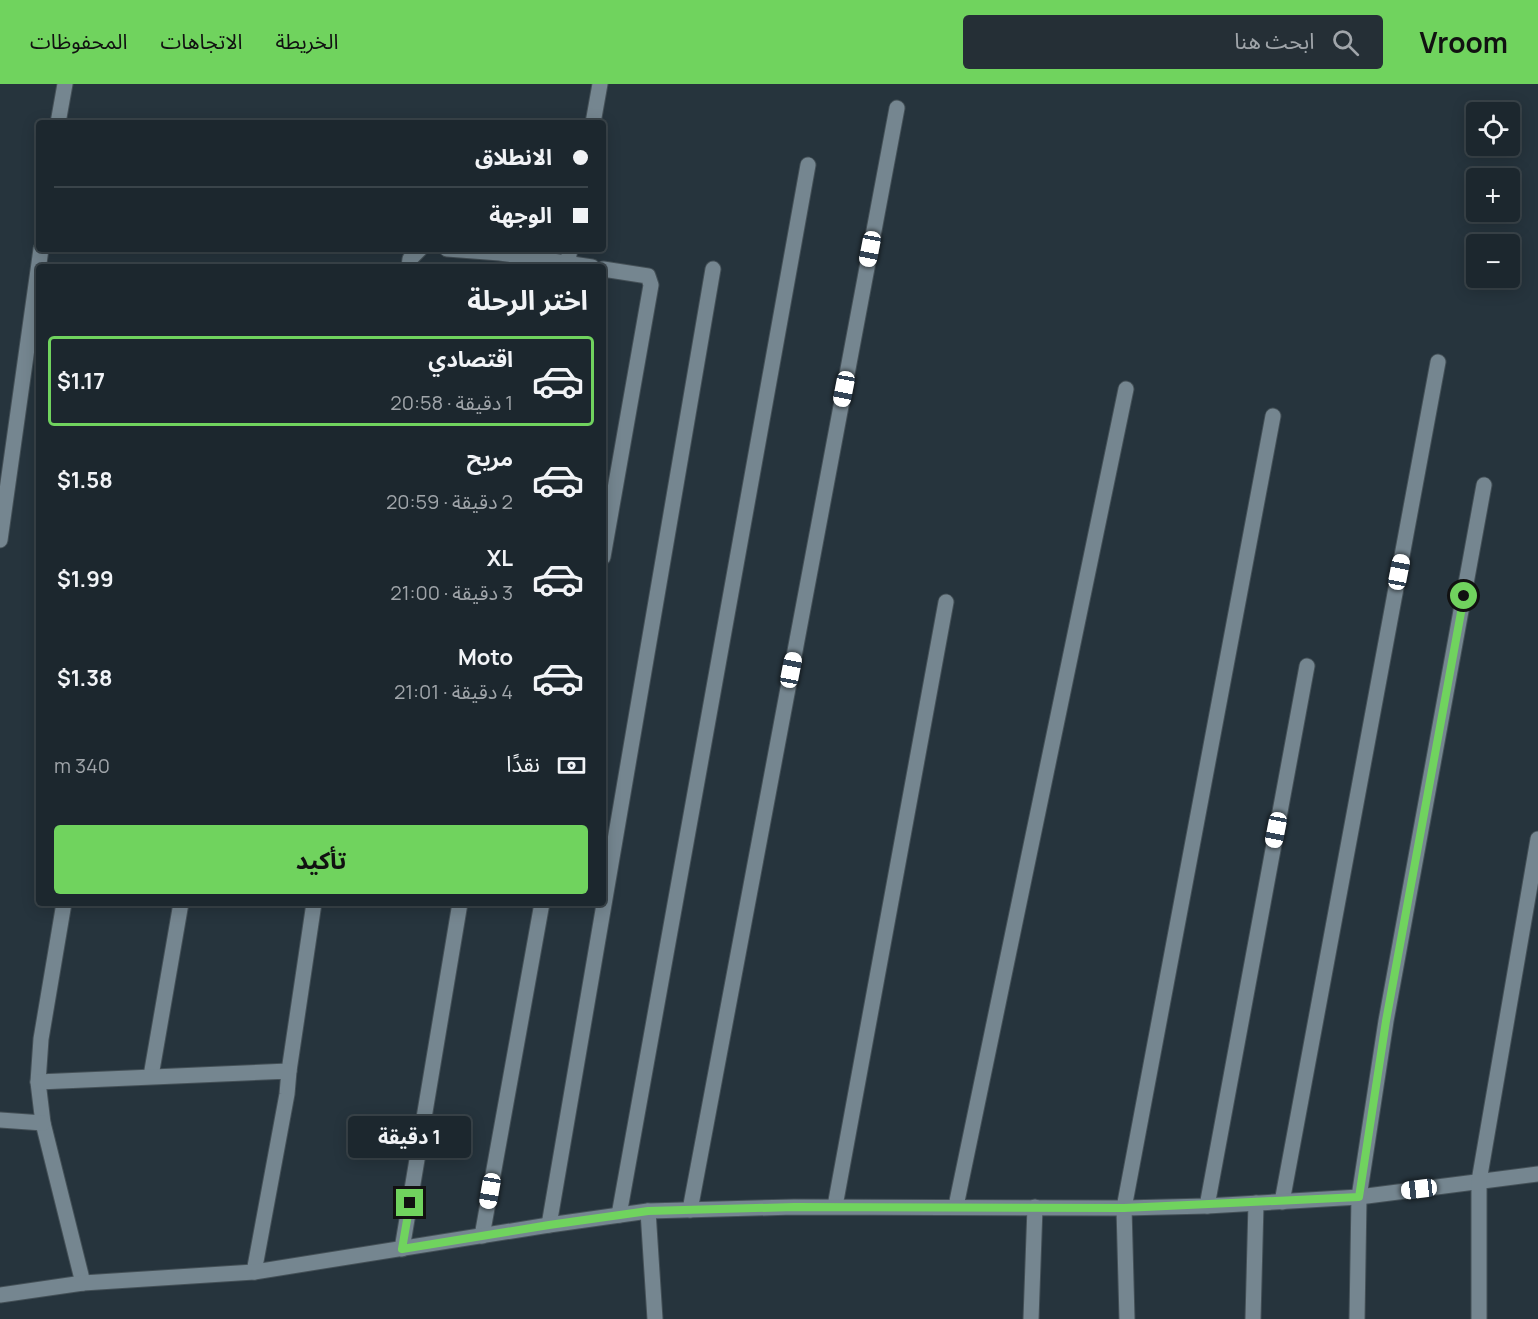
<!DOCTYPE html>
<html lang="ar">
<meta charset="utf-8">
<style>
body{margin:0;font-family:Manrope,"Noto Sans Arabic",sans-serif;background:#252f36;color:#f1f3f6;direction:rtl;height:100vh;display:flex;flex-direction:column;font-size:22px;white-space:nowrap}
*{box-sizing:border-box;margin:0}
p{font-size:20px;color:#a0a5aa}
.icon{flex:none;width:33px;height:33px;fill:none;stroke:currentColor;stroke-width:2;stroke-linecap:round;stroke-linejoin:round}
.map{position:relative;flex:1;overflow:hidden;direction:ltr}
.details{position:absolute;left:36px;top:180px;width:570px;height:642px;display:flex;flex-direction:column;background:#1c272e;border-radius:6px;box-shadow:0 3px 15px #0003,0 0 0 2px #3a444a;direction:rtl}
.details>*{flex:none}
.top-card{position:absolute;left:36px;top:36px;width:570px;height:132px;border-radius:6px;box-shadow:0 3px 15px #0003,0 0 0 2px #3a444a;direction:rtl;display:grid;align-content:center;height:132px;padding:0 18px;background:#1c272e}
.controls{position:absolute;left:1466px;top:18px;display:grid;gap:12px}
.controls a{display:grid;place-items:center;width:54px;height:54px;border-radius:6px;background:#1c272e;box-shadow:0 3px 15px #0003,0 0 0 2px #3a444a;font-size:30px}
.end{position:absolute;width:27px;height:27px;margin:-14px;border:8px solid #70d35e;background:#111;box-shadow:0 0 0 3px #111}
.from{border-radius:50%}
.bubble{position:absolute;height:42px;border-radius:6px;background:#1c272e;box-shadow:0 3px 15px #0003,0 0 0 2px #3a444a;font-size:20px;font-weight:700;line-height:42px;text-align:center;direction:rtl}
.car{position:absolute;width:18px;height:36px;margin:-18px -9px;border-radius:8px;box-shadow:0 0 4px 2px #0007;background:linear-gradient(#fff 24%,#345 0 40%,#fff 0 76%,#345 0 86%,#fff 0)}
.top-card b{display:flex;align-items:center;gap:21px;height:57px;font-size:22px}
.top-card b+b{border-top:2px solid #3a444a}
.top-card i{width:15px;height:15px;background:#f1f3f6}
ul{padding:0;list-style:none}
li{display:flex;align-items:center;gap:18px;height:90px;margin:0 12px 9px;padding:0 6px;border:3px solid transparent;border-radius:6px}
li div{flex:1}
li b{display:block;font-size:22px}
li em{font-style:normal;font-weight:700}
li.current{border-color:#70d35e}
li>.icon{width:54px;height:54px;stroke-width:1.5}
h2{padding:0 18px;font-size:27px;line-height:72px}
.pay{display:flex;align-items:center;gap:15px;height:66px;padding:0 18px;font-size:22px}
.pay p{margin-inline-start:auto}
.button{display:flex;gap:12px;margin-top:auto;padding:12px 18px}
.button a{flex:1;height:69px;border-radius:6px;background:#70d35e;color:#111;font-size:24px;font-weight:700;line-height:69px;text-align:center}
header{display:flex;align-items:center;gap:36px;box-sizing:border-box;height:84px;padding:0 30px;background:#70d35e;color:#111}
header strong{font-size:28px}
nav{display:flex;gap:33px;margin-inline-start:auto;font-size:21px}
.search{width:420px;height:54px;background:#252f36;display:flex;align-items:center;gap:15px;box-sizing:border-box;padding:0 21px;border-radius:6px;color:#a0a5aa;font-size:22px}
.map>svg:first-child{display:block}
</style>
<header>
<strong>Vroom</strong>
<div class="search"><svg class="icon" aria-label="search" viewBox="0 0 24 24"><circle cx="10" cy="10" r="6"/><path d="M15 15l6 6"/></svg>ابحث هنا</div>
<nav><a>الخريطة</a><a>الاتجاهات</a><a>المحفوظات</a></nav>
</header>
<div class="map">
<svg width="1538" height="1235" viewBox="0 0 1538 1235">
<rect width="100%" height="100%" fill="#26343d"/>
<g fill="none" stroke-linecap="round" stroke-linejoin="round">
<g stroke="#445057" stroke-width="17">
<g id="minor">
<path d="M58,39L65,0"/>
<path d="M593,39L600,0"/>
<path d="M447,165L500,169L592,183"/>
<path d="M409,183L410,175L420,165"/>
<path d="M567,183L570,165"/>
<path d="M603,185L648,192L651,201L603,473"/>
<path d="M0,456L41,165"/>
<path d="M64,819L41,955L38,998L43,1039L83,1199"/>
<path d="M289,987L314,819"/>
<path d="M151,992L181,819"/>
<path d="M38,998L289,987L287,1010L254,1188"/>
<path d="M0,1036L43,1039"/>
<path d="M1282,1118L1438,278"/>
<path d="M835,1122L946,518"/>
<path d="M956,1122L1126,305"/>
<path d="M1207,1122L1307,582"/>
<path d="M690,1126L897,24"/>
<path d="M648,1127L655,1235"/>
<path d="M619,1131L808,81"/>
<path d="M549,1141L713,185"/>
<path d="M482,1152L542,819"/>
<path d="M402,1165L460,819"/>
<path d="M0,1211L83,1199L254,1188L549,1141L648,1127L794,1123L1124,1124L1207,1122L1359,1113L1538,1090"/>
<path d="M1031,1235L1035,1123"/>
<path d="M1127,1235L1124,1124L1273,332"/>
<path d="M1253,1235L1256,1119"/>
<path d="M1357,1235L1359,1113L1386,937L1484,401"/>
<path d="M1479,1235V1097L1538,755"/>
</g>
</g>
<use href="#minor" stroke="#758690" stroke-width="15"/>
</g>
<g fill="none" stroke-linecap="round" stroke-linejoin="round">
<path stroke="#70d35e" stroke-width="8" d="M410,1119L402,1165L549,1141L648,1127L794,1123L1124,1124L1359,1113L1386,937L1464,512"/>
</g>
</svg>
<div class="controls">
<a><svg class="icon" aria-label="locate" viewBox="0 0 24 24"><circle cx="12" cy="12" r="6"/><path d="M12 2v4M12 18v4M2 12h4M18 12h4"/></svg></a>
<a>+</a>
<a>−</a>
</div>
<i class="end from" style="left:1464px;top:512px"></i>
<i class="end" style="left:410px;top:1119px"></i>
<div class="bubble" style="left:348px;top:1032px;width:123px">1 دقيقة</div>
<i class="car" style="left:870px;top:165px;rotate:191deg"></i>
<i class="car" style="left:844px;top:305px;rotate:191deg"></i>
<i class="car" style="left:1399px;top:488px;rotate:11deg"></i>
<i class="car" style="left:791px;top:586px;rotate:11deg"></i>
<i class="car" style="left:1276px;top:746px;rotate:191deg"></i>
<i class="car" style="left:1419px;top:1105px;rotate:263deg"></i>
<i class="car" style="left:490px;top:1107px;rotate:190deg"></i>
<div class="top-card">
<b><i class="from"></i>الانطلاق</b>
<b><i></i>الوجهة</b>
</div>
<section class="details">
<h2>اختر الرحلة</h2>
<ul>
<li class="current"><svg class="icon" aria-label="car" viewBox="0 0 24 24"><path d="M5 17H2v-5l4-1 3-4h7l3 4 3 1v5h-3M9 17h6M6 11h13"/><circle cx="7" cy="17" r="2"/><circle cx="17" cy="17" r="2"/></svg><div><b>اقتصادي</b><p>1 دقيقة · 20:58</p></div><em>$1.17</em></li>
<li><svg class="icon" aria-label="car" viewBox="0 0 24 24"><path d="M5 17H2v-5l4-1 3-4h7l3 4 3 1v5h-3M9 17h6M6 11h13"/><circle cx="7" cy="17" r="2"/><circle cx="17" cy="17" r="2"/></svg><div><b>مريح</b><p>2 دقيقة · 20:59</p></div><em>$1.58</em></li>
<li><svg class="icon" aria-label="car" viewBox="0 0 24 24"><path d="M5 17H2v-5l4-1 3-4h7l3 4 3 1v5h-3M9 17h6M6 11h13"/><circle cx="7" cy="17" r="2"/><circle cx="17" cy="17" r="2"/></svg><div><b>XL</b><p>3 دقيقة · 21:00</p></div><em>$1.99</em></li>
<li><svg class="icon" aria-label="car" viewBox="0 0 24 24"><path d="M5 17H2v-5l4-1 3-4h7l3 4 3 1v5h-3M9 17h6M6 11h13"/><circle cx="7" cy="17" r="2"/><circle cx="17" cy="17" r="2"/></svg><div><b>Moto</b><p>4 دقيقة · 21:01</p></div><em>$1.38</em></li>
</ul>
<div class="pay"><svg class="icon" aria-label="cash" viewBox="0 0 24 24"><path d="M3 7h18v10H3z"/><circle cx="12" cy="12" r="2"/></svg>نقدًا<p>340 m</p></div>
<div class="button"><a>تأكيد</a></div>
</section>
</div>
